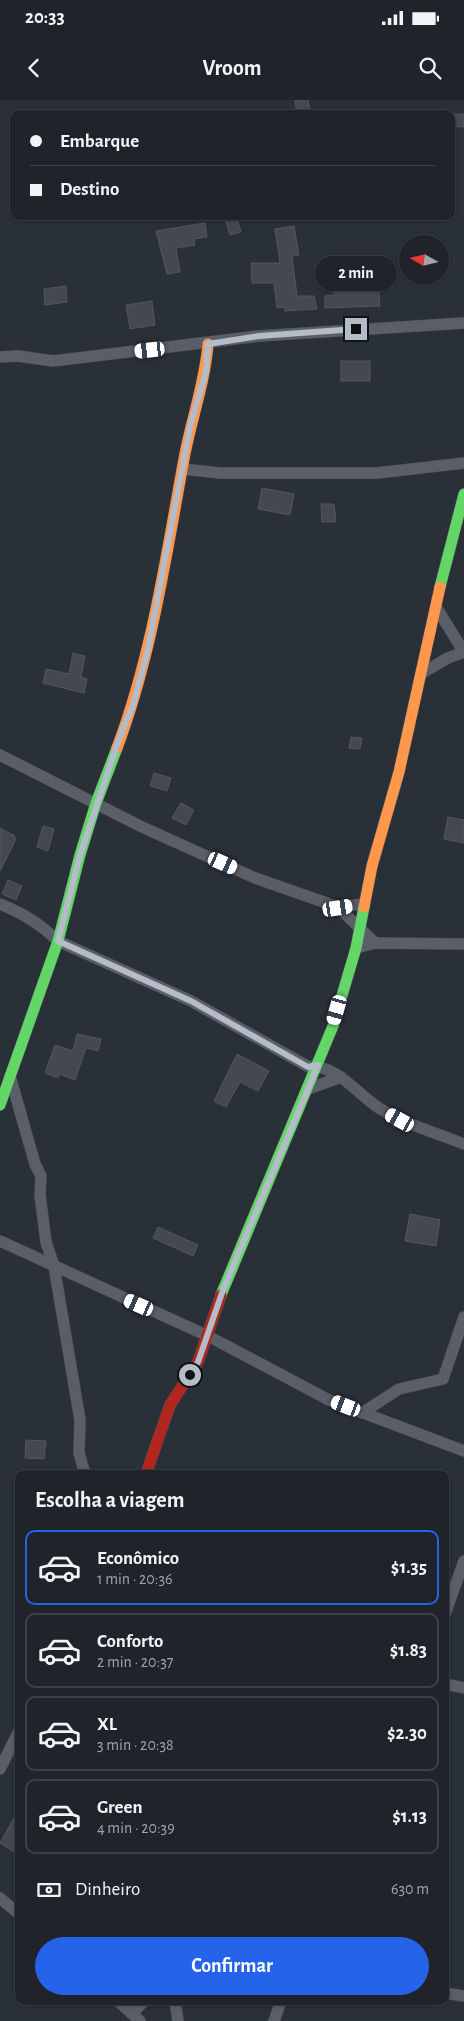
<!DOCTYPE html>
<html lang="pt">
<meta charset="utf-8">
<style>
body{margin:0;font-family:"Alegreya Sans",sans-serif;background:#282c32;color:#f1f3f6;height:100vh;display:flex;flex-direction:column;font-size:19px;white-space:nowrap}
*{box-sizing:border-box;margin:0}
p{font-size:16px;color:#a2a4a8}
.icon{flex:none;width:28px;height:28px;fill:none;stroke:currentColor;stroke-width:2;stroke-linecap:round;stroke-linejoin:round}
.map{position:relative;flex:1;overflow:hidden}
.side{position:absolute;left:15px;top:1370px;width:434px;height:535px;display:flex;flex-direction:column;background:#20242a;border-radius:10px;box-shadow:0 1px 4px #0004,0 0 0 1px #3d4147}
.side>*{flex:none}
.top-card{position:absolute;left:10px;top:10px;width:445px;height:110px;border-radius:10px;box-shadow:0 1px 4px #0004,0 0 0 1px #3d4147;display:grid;align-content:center;height:110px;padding:0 20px;background:#20242a}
.needle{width:32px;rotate:278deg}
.controls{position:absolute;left:399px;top:135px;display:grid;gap:10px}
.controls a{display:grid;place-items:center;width:50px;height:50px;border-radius:50%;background:#20242a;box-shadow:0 1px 4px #0004,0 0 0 1px #3d4147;font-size:25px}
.end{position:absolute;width:22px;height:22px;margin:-11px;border:6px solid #b4bcc9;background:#111;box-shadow:0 0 0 2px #111}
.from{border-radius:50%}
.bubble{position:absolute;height:35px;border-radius:18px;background:#20242a;box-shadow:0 1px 4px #0004,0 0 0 1px #3d4147;font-size:16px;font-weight:700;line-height:35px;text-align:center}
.car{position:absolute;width:15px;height:30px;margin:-15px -8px;border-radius:6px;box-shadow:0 0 4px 1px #0007;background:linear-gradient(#fff 24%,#345 0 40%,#fff 0 76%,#345 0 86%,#fff 0)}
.top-card b{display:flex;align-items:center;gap:18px;height:48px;font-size:19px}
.top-card b+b{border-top:1px solid #3d4147}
.top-card i{width:12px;height:12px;background:#f1f3f6}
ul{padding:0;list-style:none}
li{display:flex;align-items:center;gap:15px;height:75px;margin:0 10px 8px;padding:0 10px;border:2px solid #3d4147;border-radius:10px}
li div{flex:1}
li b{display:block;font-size:19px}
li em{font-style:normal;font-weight:700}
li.on{border-color:#2563eb}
li>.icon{width:45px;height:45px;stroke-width:1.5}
h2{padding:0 20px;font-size:22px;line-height:60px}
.pay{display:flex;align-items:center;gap:12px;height:55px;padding:0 20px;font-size:19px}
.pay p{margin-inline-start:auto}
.primary-button{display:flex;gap:10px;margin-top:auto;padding:10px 20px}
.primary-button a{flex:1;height:58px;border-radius:30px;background:#2563eb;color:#fff;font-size:20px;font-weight:700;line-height:58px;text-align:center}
.status{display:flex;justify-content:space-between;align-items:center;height:35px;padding:0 25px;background:#20242a;direction:ltr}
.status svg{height:14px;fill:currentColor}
header{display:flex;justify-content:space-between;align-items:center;height:65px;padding:0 20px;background:#20242a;font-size:22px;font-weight:700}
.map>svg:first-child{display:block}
</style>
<div class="status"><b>20:33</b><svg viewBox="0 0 49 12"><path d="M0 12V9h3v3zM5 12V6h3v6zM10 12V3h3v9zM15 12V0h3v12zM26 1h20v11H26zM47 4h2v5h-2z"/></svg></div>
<header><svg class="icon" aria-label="back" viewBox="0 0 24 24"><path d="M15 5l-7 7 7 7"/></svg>Vroom<svg class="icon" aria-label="search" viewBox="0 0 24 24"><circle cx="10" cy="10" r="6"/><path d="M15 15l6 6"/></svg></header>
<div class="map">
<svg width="464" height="1921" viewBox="0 0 464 1921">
<rect width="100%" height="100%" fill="#2a3038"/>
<g fill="#444950" stroke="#52575f">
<path d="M295,0H308L310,14H297Z"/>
<path d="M452,14H464V27L452,26Z"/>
<path d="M236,116L241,132L230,135L225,118Z"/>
<path d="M205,123L207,137L194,139L195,145L176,148L180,172L167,174L156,131Z"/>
<path d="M294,126L299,155L292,156L297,196H314L317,209L285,211L284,207L277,208L274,183H252L251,163H280L275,129Z"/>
<path d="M378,178L380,206L325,208V196L334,195L333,180Z"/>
<path d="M66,186L67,202L45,205L44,189Z"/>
<path d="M152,201L155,225L130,229L126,205Z"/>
<rect x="341" y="261" width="29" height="20"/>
<path d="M262,388L294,394L290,415L258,409Z"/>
<path d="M321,404H334L336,422H322Z"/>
<path d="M73,553L85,556L81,577L87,579L84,593L43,583L46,569L69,574Z"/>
<path d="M351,637L362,638L360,649L349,648Z"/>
<path d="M154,673L171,678L167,691L150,686Z"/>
<path d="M181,703L194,710L186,725L172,718Z"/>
<path d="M448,717L464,720V743L444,739Z"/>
<path d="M43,726L54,729L48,751L37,747Z"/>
<path d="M0,728L15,736L14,738L16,739L0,771Z"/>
<path d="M8,780L22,786L16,800L2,794Z"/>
<path d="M77,934L101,939L98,951L86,948L75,980L59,974L58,978L45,973L55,945L73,951Z"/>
<path d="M237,954L269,971L258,991L240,982L226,1007L214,1001Z"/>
<path d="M410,1114L440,1120L436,1146L405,1141Z"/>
<path d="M158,1127L198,1145L193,1156L153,1138Z"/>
<path d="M26,1340L46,1341L44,1359L25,1358Z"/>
<path d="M19,1709V1755L0,1743Z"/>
</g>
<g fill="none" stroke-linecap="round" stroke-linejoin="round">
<g stroke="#484c53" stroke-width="12">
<g id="street">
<path d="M0,257L18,256L53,261L259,236L464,223"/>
<path d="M182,369L220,373H377L464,363"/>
<path d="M436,507L464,552"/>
<path d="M422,573L448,558L464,552"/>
<path d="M0,655L142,727L255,778L338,807L375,843"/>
<path d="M0,804C23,813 41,824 58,841L191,901L309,967C335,964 356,992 376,1006C402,1024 435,1032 464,1044"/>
<path d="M338,807L363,804"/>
<path d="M356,848L375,843L464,844"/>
<path d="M10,976L35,1064L41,1076L40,1095L46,1142L54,1166L80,1320L79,1353L85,1374"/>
<path d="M308,989L341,977"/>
<path d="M0,1141L208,1236L329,1300L464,1351"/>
<path d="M362,1313L399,1289L443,1279L464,1217"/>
<path d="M445,1514L464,1461"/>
<path d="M445,1584L464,1588"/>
<path d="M0,1669L19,1631"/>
<path d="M0,1798L19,1814"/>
<path d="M445,1893L464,1896"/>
<path d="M118,1901L140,1921"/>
<path d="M175,1901L178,1921"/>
<path d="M132,1914L144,1901"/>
<path d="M274,1921L281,1901"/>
</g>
</g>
<g stroke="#484c53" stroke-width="12">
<g id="fast">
<path d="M440,487L464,394"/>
<path d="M0,1005L58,841L80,755L96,703L117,648"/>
<path d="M221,1195L333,926L356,848L364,807"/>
</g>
</g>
<g stroke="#484c53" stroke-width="12">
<g id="slow">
<path d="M117,648C152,555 166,456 184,359C191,320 205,283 208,244"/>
<path d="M364,807L372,766L399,672L440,487"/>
</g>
</g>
<g stroke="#484c53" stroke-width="12">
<path id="jam" d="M146,1374L170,1305L198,1262L221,1195"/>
</g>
<use href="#street" stroke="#5a5e66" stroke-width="11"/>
<use href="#fast" stroke="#63d668" stroke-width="11"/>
<use href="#slow" stroke="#ff974d" stroke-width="11"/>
<use href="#jam" stroke="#b3261e" stroke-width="11"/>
</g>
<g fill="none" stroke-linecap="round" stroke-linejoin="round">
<path stroke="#b4bcc9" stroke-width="6" d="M190,1275L198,1262L223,1190L318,965L308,967L191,901L58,841L80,755L119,639L133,605L148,549L191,322L206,272L208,244L259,236L356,229"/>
</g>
</svg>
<div class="controls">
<a><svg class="needle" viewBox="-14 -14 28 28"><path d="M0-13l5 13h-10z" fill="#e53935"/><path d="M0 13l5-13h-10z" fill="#a2a4a8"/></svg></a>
</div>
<i class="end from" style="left:190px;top:1275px"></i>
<i class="end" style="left:356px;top:229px"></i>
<div class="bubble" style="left:315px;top:156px;width:82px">2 min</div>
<i class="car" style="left:150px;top:250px;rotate:264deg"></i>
<i class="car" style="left:223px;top:763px;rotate:114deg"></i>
<i class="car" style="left:338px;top:808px;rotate:81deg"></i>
<i class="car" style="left:337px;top:910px;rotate:196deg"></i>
<i class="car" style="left:400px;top:1020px;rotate:299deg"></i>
<i class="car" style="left:139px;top:1205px;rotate:294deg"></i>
<i class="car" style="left:346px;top:1306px;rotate:291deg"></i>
<div class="top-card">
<b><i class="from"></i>Embarque</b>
<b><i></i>Destino</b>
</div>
<section class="side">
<h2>Escolha a viagem</h2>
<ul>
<li class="on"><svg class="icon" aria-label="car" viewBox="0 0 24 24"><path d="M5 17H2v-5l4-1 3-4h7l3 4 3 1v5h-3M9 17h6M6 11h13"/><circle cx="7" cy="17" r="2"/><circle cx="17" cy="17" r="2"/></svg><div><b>Econômico</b><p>1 min · 20:36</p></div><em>$1.35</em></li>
<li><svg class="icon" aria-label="car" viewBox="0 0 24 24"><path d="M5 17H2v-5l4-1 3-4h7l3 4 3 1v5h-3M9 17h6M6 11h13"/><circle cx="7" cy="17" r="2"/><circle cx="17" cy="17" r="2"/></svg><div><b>Conforto</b><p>2 min · 20:37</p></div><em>$1.83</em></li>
<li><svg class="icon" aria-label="car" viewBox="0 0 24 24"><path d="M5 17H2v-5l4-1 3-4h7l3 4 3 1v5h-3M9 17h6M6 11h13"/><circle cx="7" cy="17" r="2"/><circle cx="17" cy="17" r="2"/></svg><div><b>XL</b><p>3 min · 20:38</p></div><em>$2.30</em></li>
<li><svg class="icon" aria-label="car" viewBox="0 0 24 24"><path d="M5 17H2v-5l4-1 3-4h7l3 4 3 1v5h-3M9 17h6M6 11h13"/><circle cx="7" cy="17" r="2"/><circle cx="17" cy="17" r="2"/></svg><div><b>Green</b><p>4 min · 20:39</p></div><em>$1.13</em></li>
</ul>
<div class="pay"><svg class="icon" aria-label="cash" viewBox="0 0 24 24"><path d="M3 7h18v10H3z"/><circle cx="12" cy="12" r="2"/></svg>Dinheiro<p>630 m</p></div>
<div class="primary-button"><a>Confirmar</a></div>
</section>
</div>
